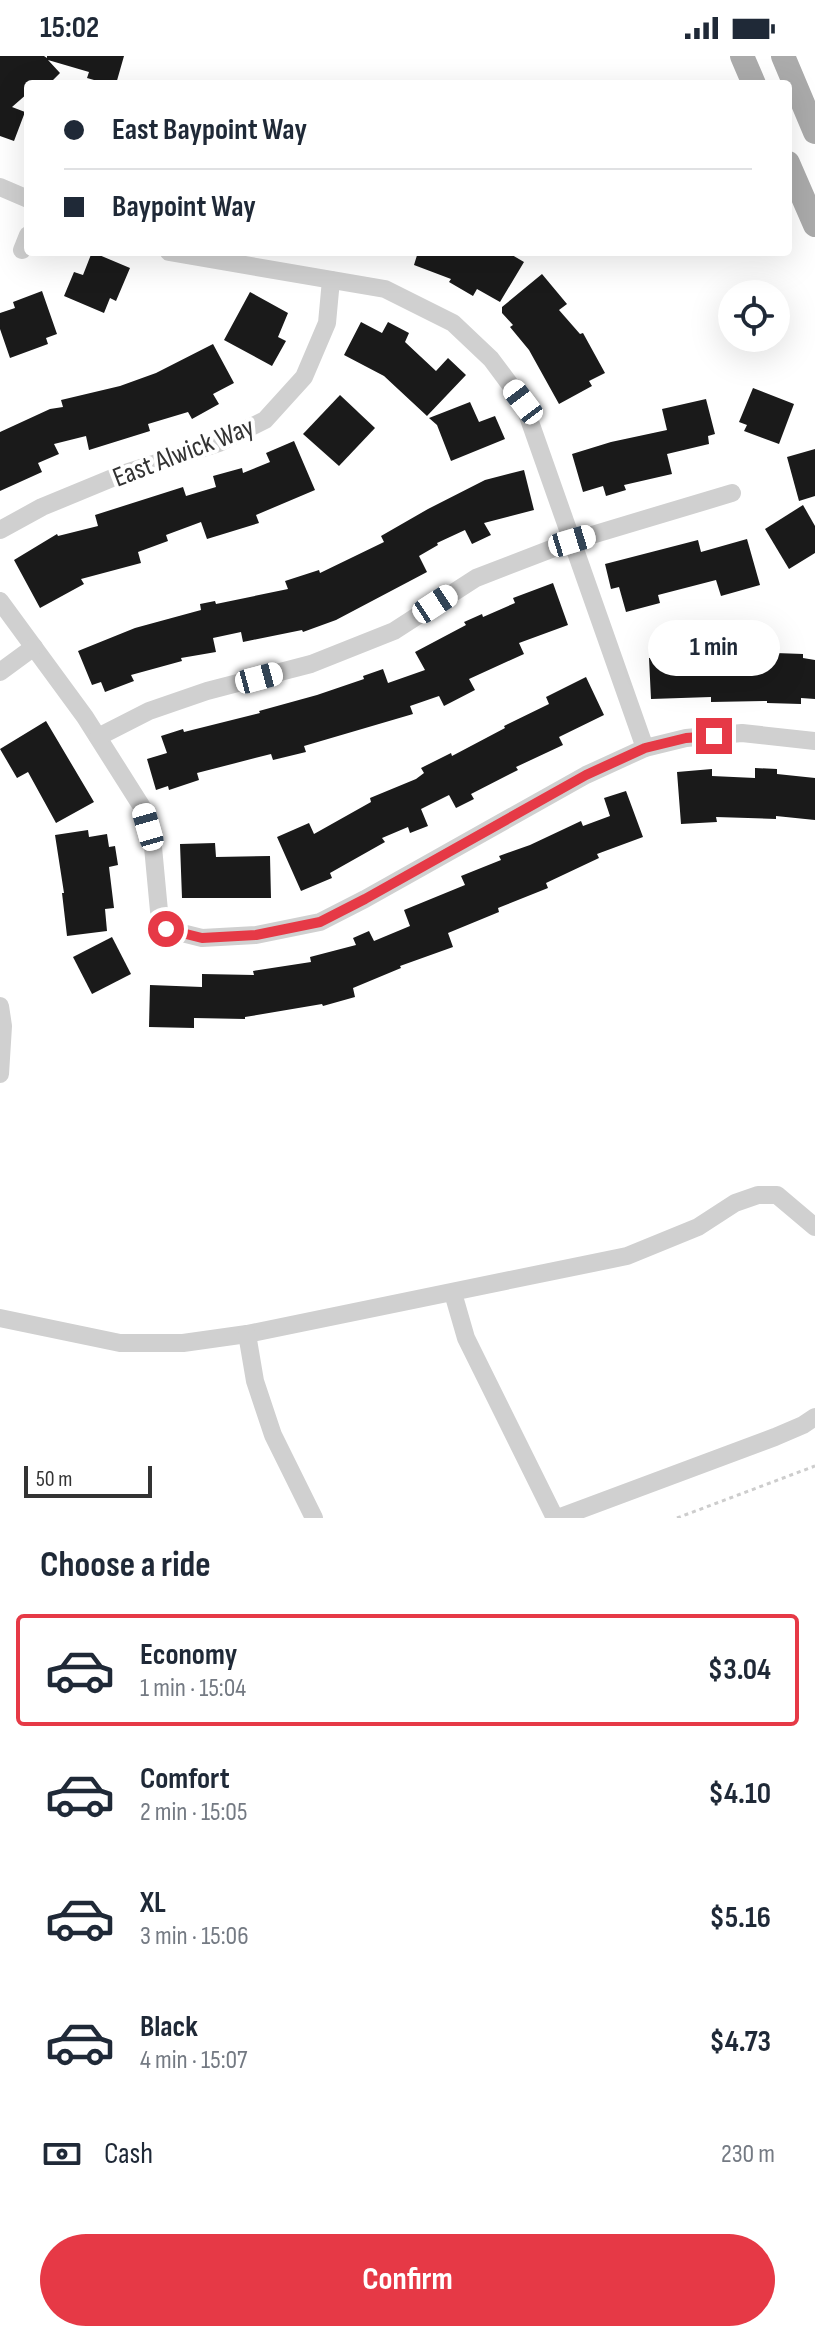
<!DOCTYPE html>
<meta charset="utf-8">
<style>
body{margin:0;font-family:"Sofia Sans Condensed",sans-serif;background:#f2f2f3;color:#1f2937;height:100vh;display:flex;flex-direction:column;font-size:30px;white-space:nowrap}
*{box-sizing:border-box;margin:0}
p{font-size:26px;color:#747a83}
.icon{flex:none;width:44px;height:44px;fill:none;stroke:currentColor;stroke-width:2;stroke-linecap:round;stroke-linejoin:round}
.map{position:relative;height:1462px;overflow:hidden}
.panel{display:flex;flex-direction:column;background:#fff;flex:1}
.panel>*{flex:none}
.banner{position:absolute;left:24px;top:24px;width:768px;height:176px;border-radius:8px;box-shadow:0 8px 32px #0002;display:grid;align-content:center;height:176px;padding:0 40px;background:#fff}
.fabs{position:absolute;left:718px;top:224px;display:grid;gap:16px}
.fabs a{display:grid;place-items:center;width:72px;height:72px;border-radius:50%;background:#fff;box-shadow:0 8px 32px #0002;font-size:40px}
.scale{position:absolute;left:24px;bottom:20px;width:128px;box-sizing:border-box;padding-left:8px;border:4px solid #333;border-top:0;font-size:22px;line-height:28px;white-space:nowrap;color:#333;-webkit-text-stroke:6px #fff;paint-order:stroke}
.end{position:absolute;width:36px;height:36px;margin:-18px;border:10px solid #e63946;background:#fff;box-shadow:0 0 0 4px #fff}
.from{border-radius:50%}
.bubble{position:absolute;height:56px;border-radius:28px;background:#fff;box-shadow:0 8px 32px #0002;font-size:26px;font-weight:700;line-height:56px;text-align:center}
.car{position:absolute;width:24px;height:48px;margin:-24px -12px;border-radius:10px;box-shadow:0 0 6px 2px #0007;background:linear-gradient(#fff 24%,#345 0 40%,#fff 0 76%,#345 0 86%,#fff 0)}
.banner b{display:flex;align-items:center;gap:28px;height:76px;font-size:30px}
.banner b+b{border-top:2px solid #e0e1e3}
.banner i{width:20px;height:20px;background:#1f2937}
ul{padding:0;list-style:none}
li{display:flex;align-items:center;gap:24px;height:112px;margin:0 16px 12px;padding:0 24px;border:4px solid transparent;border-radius:8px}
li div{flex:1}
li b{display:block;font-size:30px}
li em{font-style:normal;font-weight:700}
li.selected{border-color:#e63946}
li>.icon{width:72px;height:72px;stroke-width:1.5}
h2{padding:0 40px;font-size:36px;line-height:96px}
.pay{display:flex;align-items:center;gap:20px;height:88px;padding:0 40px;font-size:30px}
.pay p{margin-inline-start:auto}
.action{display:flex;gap:16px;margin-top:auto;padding:16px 40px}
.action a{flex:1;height:92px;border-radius:48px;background:#e63946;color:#fff;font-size:32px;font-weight:700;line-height:92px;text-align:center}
.status{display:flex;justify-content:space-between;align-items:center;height:56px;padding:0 40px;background:#fff;direction:ltr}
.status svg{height:22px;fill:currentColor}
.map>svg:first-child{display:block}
</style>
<div class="status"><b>15:02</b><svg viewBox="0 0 49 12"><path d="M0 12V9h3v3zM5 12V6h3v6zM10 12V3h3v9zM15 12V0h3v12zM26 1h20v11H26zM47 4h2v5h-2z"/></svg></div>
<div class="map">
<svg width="815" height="1462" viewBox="0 0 815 1462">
<rect width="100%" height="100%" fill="#fff"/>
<g fill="#1a1a1a">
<path d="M0,0H44L47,2V0H124L116,28H108L87,22L89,16L48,4L60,17L49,28H28V37L12,51L25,56L14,85L0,80Z"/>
<path d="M92,196L130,212L116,245L110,242L104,257L64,240L74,216L83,219Z"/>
<path d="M418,196H507L524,206L500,246L477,233L473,240L449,226L451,223L414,209Z"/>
<path d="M542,218L567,248L559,254L580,278L583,277L605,317L589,325L592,330L559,348L529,294L510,271L513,269L502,257V251Z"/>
<path d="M42,235L57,278L46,282L48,288L10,302L0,273V257L15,252L13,246Z"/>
<path d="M250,236L288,257L278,281L286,285L272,310L224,284Z"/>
<path d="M361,266L382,277L388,266L409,277L405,286L436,315L448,302L466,319L427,360L384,320L344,299Z"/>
<path d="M213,288L234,327L213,338L219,348L192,363L188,356L148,368L150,375L89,394L86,380L54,388L59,398L38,407L42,416L0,435V376L50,353L63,351L61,344L120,330L156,317Z"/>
<path d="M753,332L794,348L779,388L744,375L747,369L739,366Z"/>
<path d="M340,339L375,372L339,410L303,378Z"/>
<path d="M706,343L715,378L708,380L709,388L667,398L672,418L624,429L626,434L606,440L603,430L583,436L572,398L611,386L667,374L662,353Z"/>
<path d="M470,346L479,366L495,360L505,383L451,405L437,369L429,362Z"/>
<path d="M294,385L315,434L256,459L259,467L207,483L201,466L166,479L168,485L138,496L141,507L81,523L84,528L40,552L14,504L57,478L58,480L98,470L95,459L183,431L186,440L216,431L213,420L242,412L243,417L270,406L266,397Z"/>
<path d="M815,393V440L799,445L787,401Z"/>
<path d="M524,414L534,454L484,467L491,479L472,488L465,474L437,487L438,489L419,500L427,516L336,564L303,576L302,574L243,586L241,576L213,582L216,596L181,602L182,605L131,619L134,625L105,636L101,626L92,629L78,595L135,572L201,554L200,548L215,545L216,548L288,533L285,525L319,514L320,517L384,486L381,480L428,453L485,424Z"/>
<path d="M803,449L815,470V497L789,513L765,473Z"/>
<path d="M747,483L760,529L721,540L716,524L658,539L660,547L626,556L619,531L611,533L605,508L698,484L701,496Z"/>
<path d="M553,527L568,569L519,587L524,598L469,623L475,634L444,650L439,640L410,650L413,658L304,690L306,696L273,704L271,698L197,717L199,724L169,734L168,730L156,734L147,703L167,697L161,680L183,673L184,676L260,657L259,655L317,639L364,623L363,620L383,613L388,627L425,614L415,596L466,569L464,566L482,558L483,561L515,547L513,542Z"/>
<path d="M710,592H747V596L803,598V602L815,604V643L801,642V648L767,647V645L711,646V641L651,643L649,602L711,599Z"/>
<path d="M586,621L604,659L559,681L563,689L516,711L518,714L471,738L474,743L456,752L449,739L421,753L428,770L410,777L408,771L382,782L385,786L330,817L332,822L301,835L277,781L309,767L314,778L371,746L370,742L416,723L424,717L421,712L451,697L452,700L505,672L504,670L549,648L546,641Z"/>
<path d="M46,665L94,746L56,767L28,716L17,722L0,693Z"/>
<path d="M755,712L777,713V718L815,722V764L776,760V763L716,761L717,766L681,768L677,716L712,713V720L755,722Z"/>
<path d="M626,735L643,781L597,798L599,802L546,827L548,832L498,852L499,856L448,877L453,891L400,910L401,912L353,932L355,941L323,950L322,948L245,961V963L194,962V972L149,971L150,929L202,931V918L254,919L253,915L311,906L310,901L356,889L353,882L369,875L374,885L410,870L404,854L465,829L461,820L501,804L499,800L530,789L581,765L583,770L610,760L604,742Z"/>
<path d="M88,774L89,781L107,778L109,791L115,790L118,809L109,811L114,852L105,853L107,875L67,880L62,837H64L55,779Z"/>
<path d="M215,787L216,801L270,800L271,842H182L180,788Z"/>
<path d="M112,881L131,918L92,938L73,901Z"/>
</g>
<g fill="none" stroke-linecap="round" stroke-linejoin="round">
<path stroke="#cdcdcd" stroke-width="3" stroke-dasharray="4 4" stroke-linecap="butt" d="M677,1462L815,1410"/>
<g stroke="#d0d0d0" stroke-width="18">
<path d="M0,131L28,143"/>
<path d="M22,194L28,179"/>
<path d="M169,196L385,233L453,267L491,303L523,346L645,692"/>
<path d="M0,474L42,451L122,418L219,387L265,364L304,321L327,267L331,224"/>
<path d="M0,545L85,661L142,751L153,791L159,855L166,873L202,882L256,879L320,866L365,843L586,719L645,692L686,682L742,677L815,685"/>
<path d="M0,616L34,591"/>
<path d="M98,681L149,655L207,635L311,608L394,575L476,522L572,485L732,437"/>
<path d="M0,950L3,970L0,1018"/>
<path d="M453,1237L466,1282L555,1462"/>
<path d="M0,1262L120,1287H183L247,1278L627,1200L698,1171L735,1147L758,1139H777L815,1171"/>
<path d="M247,1278L255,1325L273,1379L314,1462"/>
<path d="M558,1462L775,1381L803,1369L815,1361"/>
</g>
<g stroke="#ababab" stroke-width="24">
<path d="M742,0L754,28"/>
<path d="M783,0L815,76"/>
<path d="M788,107L815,169"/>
</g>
</g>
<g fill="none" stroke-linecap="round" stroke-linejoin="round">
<path stroke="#e63946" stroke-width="10" d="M166,873L202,882L256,879L320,866L365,843L586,719L645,692L686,682L714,680"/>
</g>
<g text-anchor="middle" stroke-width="8" stroke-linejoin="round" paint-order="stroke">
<g font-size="28" fill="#333" stroke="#fff">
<text transform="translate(183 395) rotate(-21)" y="10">East Alwick Way</text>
</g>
</g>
</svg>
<div class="fabs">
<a><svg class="icon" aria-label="locate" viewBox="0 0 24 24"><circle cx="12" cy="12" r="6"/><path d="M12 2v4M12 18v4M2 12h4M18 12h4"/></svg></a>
</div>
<div class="scale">50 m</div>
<i class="end from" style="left:166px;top:873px"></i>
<i class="end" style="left:714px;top:680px"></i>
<div class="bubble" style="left:648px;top:564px;width:132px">1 min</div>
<i class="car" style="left:523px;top:346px;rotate:323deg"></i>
<i class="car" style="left:572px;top:485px;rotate:73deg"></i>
<i class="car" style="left:435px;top:548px;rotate:57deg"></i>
<i class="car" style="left:259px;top:622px;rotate:75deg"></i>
<i class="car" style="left:148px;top:771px;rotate:344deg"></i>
<div class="banner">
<b><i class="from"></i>East Baypoint Way</b>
<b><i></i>Baypoint Way</b>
</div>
</div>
<section class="panel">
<h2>Choose a ride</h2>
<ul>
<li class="selected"><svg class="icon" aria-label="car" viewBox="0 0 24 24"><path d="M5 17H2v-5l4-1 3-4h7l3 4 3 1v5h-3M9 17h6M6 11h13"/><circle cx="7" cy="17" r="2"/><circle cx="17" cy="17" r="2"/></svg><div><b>Economy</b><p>1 min · 15:04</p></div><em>$3.04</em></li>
<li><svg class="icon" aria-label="car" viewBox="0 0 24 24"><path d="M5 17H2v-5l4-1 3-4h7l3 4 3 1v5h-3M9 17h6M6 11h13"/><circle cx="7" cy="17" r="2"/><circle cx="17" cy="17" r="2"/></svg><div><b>Comfort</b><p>2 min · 15:05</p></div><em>$4.10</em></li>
<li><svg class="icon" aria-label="car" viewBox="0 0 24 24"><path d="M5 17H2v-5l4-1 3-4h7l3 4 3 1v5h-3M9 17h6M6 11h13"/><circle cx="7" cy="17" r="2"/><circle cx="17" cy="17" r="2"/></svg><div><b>XL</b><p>3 min · 15:06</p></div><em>$5.16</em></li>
<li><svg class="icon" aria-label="car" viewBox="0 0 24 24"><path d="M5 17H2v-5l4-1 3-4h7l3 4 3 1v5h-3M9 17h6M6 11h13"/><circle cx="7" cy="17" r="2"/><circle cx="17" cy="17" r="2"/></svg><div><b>Black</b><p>4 min · 15:07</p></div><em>$4.73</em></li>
</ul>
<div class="pay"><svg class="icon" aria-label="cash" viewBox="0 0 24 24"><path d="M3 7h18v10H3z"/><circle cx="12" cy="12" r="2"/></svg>Cash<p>230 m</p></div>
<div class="action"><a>Confirm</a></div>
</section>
